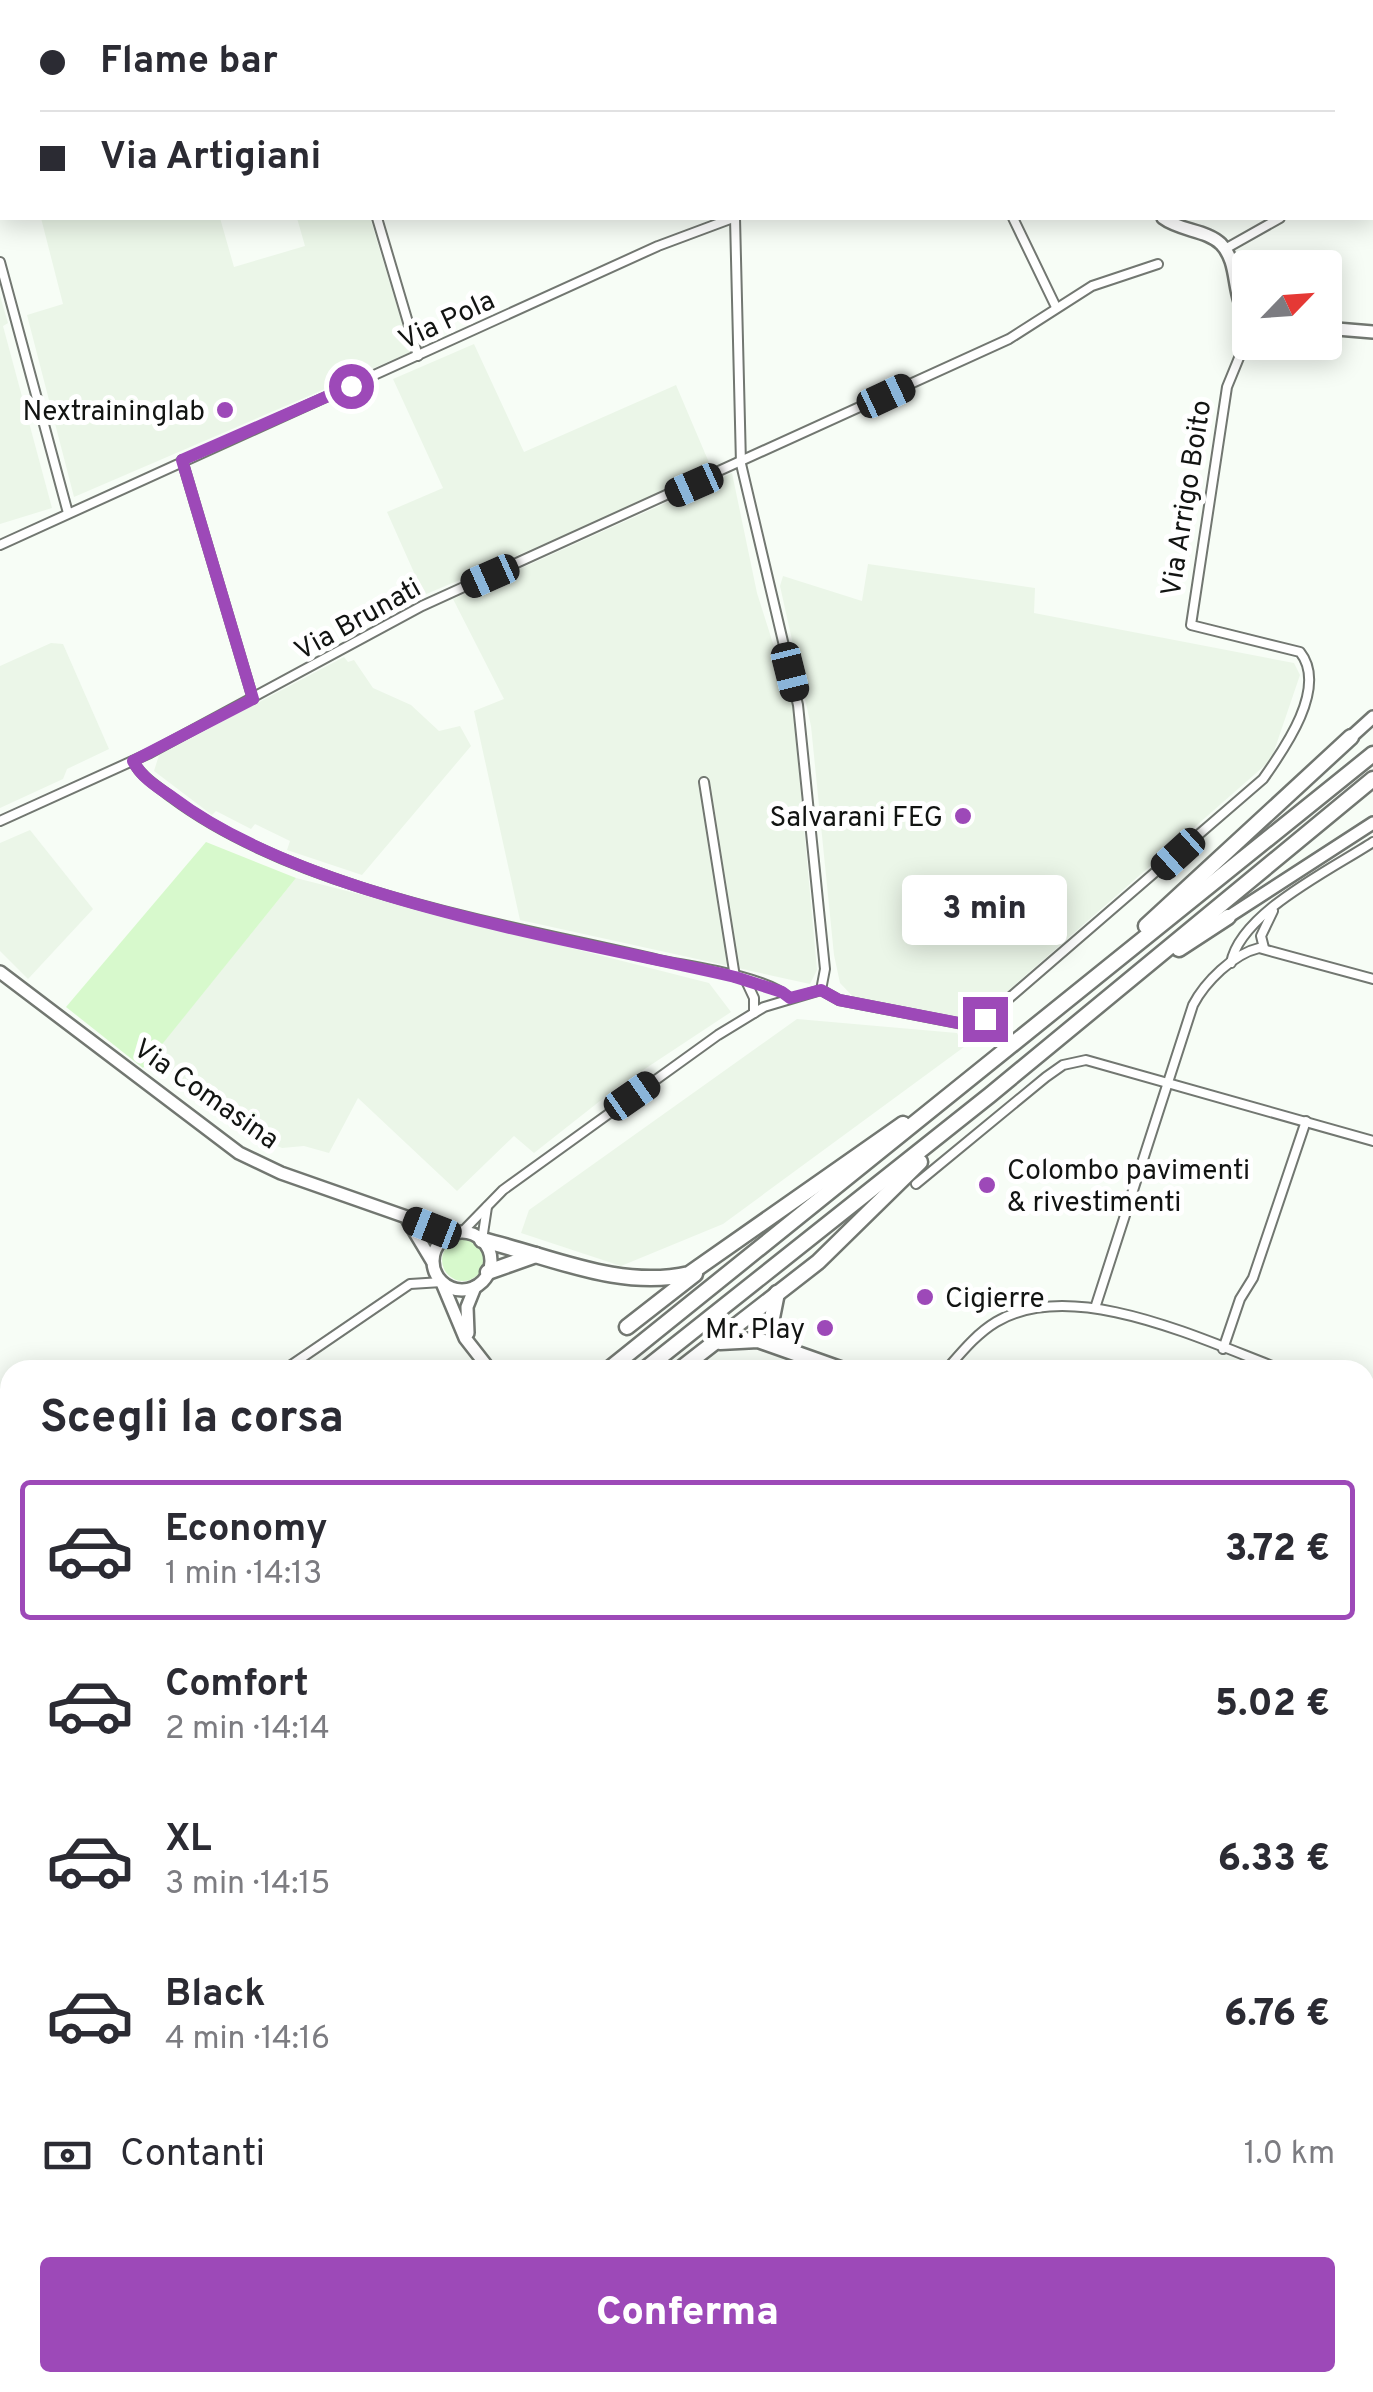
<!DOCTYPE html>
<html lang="it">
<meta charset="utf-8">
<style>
body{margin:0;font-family:Overpass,sans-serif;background:#f7f7f7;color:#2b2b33;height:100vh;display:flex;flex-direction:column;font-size:38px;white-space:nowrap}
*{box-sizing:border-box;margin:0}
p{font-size:32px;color:#7c7c81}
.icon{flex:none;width:55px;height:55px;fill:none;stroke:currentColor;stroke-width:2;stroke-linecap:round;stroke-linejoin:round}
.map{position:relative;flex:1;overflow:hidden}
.drawer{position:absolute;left:0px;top:1360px;width:1375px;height:1032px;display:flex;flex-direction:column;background:#fff;border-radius:30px 30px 0 0;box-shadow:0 5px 25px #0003}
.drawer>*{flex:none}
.banner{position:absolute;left:0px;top:0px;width:1375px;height:220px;box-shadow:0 5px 25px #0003;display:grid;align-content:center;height:220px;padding:0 40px;background:#fff}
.needle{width:65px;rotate:65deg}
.tools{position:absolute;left:1232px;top:250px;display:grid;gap:20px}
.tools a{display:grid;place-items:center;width:110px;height:110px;border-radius:10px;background:#fff;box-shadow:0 5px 25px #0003;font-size:50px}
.end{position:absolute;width:45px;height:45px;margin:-22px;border:12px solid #9d49b8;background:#fff;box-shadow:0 0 0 5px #fff}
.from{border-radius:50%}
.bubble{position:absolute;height:70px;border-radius:10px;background:#fff;box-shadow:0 5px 25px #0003;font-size:32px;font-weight:800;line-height:70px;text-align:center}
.car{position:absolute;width:30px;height:60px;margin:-30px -15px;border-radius:12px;box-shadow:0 0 8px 2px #0007;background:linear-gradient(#222 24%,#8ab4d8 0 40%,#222 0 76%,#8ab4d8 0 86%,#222 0)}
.banner b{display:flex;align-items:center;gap:35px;height:95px;font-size:38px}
.banner b+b{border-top:2px solid #e1e1e2}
.banner i{width:25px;height:25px;background:#2b2b33}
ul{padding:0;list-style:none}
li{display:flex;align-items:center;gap:30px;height:140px;margin:0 20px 15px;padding:0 20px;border:5px solid transparent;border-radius:10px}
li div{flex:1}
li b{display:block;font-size:38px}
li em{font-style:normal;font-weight:800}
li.selected{border-color:#9d49b8}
li>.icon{width:90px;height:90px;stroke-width:1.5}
h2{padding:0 40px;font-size:45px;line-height:120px}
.pay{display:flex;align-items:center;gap:25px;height:110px;padding:0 40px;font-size:38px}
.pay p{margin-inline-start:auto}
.button{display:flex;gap:20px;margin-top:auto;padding:20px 40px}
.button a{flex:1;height:115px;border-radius:10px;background:#9d49b8;color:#fff;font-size:40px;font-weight:800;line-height:115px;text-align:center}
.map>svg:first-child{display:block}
</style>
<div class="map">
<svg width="1373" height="2392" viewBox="0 0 1373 2392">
<rect width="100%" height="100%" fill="#f7fdf6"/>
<g fill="#ebf6e8">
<path d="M41,218H220L234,267L305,246L297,218H370L411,352L74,497L27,315L63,304Z"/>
<path d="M0,296L8,323L3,326L52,508L0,524Z"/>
<path d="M474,344L524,452L676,385L713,472L424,595L387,512L443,488L393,379Z"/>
<path d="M732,473L757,593L793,707L817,970L810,984L520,920L474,711L504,699L453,599Z"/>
<path d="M868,564L1035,588L1034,613L1294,663L1300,675L1271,760L986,1010L964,1020L859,1003L840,983L834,955L811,726L780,586L783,576L862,601Z"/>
<path d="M51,643L63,644L109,749L67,769L63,779L0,808V666Z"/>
<path d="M344,657L348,662L354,660L373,688L411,705L439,731L460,726L471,746L362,875L287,850L290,841L255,824L251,829L216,811L212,815L154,771L159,755Z"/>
<path d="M30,830L93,909L28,979L0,951V843Z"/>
<path d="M296,878L709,983L731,1012L619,1086L534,1153L514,1136L457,1191L358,1098L329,1153L304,1146L282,1148L248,1134L152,1056Z"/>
<path d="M797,1019L957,1033L964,1047L723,1224L621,1266L521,1233L529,1210Z"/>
</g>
<g fill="#d7f9cc">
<path d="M206,842L296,878L143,1068L66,1007Z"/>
<circle cx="463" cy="1260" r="21"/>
</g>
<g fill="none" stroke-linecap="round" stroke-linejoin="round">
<g stroke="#727771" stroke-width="12">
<g id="street">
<path d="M311,0L312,2"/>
<path d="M737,2V0"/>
<path d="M1129,2L1134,0"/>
<path d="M1372,3H1373"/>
<path d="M1372,172H1373"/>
<path d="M377,218L418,356"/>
<path d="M735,218L741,464L798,705L825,969L821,990"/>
<path d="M1013,218L1056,307"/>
<path d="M1225,249L1280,218"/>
<path d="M0,262L68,513"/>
<path d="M182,460L253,699"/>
<path d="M0,545L658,246L733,218"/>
<path d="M133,761C141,777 157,786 171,797C298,892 506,924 659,960C692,967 766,976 789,998"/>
<path d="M704,782L735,977"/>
<path d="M0,821L150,753L422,606L1009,339L1092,286L1158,264"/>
<path d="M1264,948L1261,936L1273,911"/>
<path d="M1231,963C1240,913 1332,869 1373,842"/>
<path d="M746,981L754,998V1013"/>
<path d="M821,990L839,1000L963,1024L985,1019L1263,779C1285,748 1328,687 1300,652L1191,625L1227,387L1250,331"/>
<path d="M916,1184L1046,1077L1063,1065L1086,1060L1373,1141"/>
<path d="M463,1231L503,1190L718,1035L764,1007L821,990"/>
<path d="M482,1240L487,1207"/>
<path d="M1096,1305L1193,1005C1205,982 1233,954 1259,948L1373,979"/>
<path d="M1223,1349L1240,1299L1253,1278L1306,1121"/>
<path d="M284,1370L410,1284L442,1282"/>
<path d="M946,1370C961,1353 976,1334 996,1322C1074,1276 1204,1341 1283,1370"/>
<path d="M1365,1400L1373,1403"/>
<path d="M0,1572L10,1565"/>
<path d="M0,1661L10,1669"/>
<path d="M0,1759L10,1751"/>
<path d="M1365,1766L1373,1768"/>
<path d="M0,1927L10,1919"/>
<path d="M1365,1937L1373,1939"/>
<path d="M0,2095L10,2084"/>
<path d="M1365,2229H1373"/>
<path d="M0,2251L10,2257"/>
<path d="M0,2331L10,2317"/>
<path d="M200,2382L213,2392"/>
<path d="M731,2382L749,2392"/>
<path d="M982,2382L984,2392"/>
<path d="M1347,2382L1349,2392"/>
<path d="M107,2392L111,2382"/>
<path d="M216,2392L220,2382"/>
<path d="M832,2392L836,2382"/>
</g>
</g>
<g stroke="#727771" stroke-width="16">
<g id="secondary">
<path d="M1057,0L1058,2"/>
<path d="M97,2L107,0"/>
<path d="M0,26L2,25"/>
<path d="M1163,218C1180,231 1207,230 1221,244C1241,265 1230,298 1250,319"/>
<path d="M1325,328L1373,332"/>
<path d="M1351,737L1373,717"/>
<path d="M1228,917L1373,823"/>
<path d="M0,972L239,1153L281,1173L452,1233"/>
<path d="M408,1221L432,1261"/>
<circle cx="462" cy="1261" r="29"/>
<path d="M442,1283L465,1338L490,1370"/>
<path d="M468,1333L467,1307L475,1287"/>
<path d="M1365,1577L1373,1581"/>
<path d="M0,2019L9,2035L10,2047"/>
<path d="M0,2061L10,2046"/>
<path d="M0,2069L10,2071"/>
<path d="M537,2382L557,2392"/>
</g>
</g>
<g stroke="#727771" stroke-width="19">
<g id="highway">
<path d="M1146,926L1351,737"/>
<path d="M1179,949L1228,917"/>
<path d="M482,1240C550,1256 619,1290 689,1274L903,1124"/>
<path d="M488,1272L536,1255"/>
<path d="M777,1293L771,1323L788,1349"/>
<path d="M627,1327L695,1274"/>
<path d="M720,1342L758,1340L843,1370"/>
<path d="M608,1370L1373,754"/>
<path d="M644,1370L990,1095L1373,779"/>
<path d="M679,1370L818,1262L920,1162"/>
<path d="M0,1862L10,1854"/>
<path d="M0,1897L10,1889"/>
</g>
</g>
<use href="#street" stroke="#fff" stroke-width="8"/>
<use href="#secondary" stroke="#fff" stroke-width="11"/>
<use href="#highway" stroke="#fff" stroke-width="14"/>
</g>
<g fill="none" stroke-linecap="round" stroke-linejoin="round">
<path stroke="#9d49b8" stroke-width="12" d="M351,386L182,460L253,699L133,761C141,777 157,787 172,797C308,900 567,938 735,977L782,992L790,998L821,990L839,1000L964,1024L985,1019"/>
</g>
<g fill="#9d49b8" stroke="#fff" stroke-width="4">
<circle cx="225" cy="410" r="10"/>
<circle cx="963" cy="816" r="10"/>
<circle cx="987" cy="1185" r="10"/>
<circle cx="925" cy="1297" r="10"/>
<circle cx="825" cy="1328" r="10"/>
</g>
<g text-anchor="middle" stroke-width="10" stroke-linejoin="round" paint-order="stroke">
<g font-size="28" fill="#121412" stroke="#fff">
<text transform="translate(446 319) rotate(-25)" y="10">Via Pola</text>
<text transform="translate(1185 498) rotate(-81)" y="10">Via Arrigo Boito</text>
<text transform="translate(357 618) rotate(-29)" y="10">Via Brunati</text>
<text transform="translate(207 1093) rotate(35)" y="10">Via Comasina</text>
</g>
<g font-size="28" fill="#121412" stroke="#fff" text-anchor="end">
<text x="205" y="420">Nextraininglab</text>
<text x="943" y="826">Salvarani FEG</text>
<text x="1007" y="1179" text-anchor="start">Colombo pavimenti<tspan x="1007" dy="32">&amp; rivestimenti</tspan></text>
<text x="945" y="1307" text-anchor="start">Cigierre</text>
<text x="805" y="1338">Mr. Play</text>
</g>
</g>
</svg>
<div class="tools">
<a><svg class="needle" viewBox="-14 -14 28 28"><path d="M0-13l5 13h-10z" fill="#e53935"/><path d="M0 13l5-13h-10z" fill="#7c7c81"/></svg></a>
</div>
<i class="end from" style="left:351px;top:386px"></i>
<i class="end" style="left:985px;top:1019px"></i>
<div class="bubble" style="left:902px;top:875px;width:165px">3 min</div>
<i class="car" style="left:886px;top:396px;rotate:65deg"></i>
<i class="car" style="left:694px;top:485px;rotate:246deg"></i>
<i class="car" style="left:490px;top:576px;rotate:246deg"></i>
<i class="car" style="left:790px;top:672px;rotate:166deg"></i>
<i class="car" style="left:1178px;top:854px;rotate:228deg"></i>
<i class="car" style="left:632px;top:1096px;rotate:55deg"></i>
<i class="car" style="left:432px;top:1228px;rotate:291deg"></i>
<div class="banner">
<b><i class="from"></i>Flame bar</b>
<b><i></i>Via Artigiani</b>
</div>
<section class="drawer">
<h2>Scegli la corsa</h2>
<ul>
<li class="selected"><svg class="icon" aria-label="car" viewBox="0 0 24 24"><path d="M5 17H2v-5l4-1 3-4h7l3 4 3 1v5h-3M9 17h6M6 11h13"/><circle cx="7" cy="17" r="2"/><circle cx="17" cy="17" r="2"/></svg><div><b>Economy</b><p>1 min · 14:13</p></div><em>3.72 €</em></li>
<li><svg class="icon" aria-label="car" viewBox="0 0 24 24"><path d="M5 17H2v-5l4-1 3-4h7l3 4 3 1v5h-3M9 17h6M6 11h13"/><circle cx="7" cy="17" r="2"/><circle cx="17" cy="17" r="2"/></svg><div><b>Comfort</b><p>2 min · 14:14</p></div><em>5.02 €</em></li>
<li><svg class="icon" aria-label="car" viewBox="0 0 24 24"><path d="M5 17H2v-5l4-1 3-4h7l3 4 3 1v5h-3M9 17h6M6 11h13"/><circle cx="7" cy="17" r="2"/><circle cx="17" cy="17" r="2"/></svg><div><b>XL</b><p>3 min · 14:15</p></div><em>6.33 €</em></li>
<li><svg class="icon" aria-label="car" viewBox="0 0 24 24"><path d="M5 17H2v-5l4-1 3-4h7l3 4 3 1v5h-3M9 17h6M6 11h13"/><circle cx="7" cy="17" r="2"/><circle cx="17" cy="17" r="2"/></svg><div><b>Black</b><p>4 min · 14:16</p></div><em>6.76 €</em></li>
</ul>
<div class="pay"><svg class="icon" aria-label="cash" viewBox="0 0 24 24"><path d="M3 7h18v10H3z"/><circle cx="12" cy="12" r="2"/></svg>Contanti<p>1.0 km</p></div>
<div class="button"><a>Conferma</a></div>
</section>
</div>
